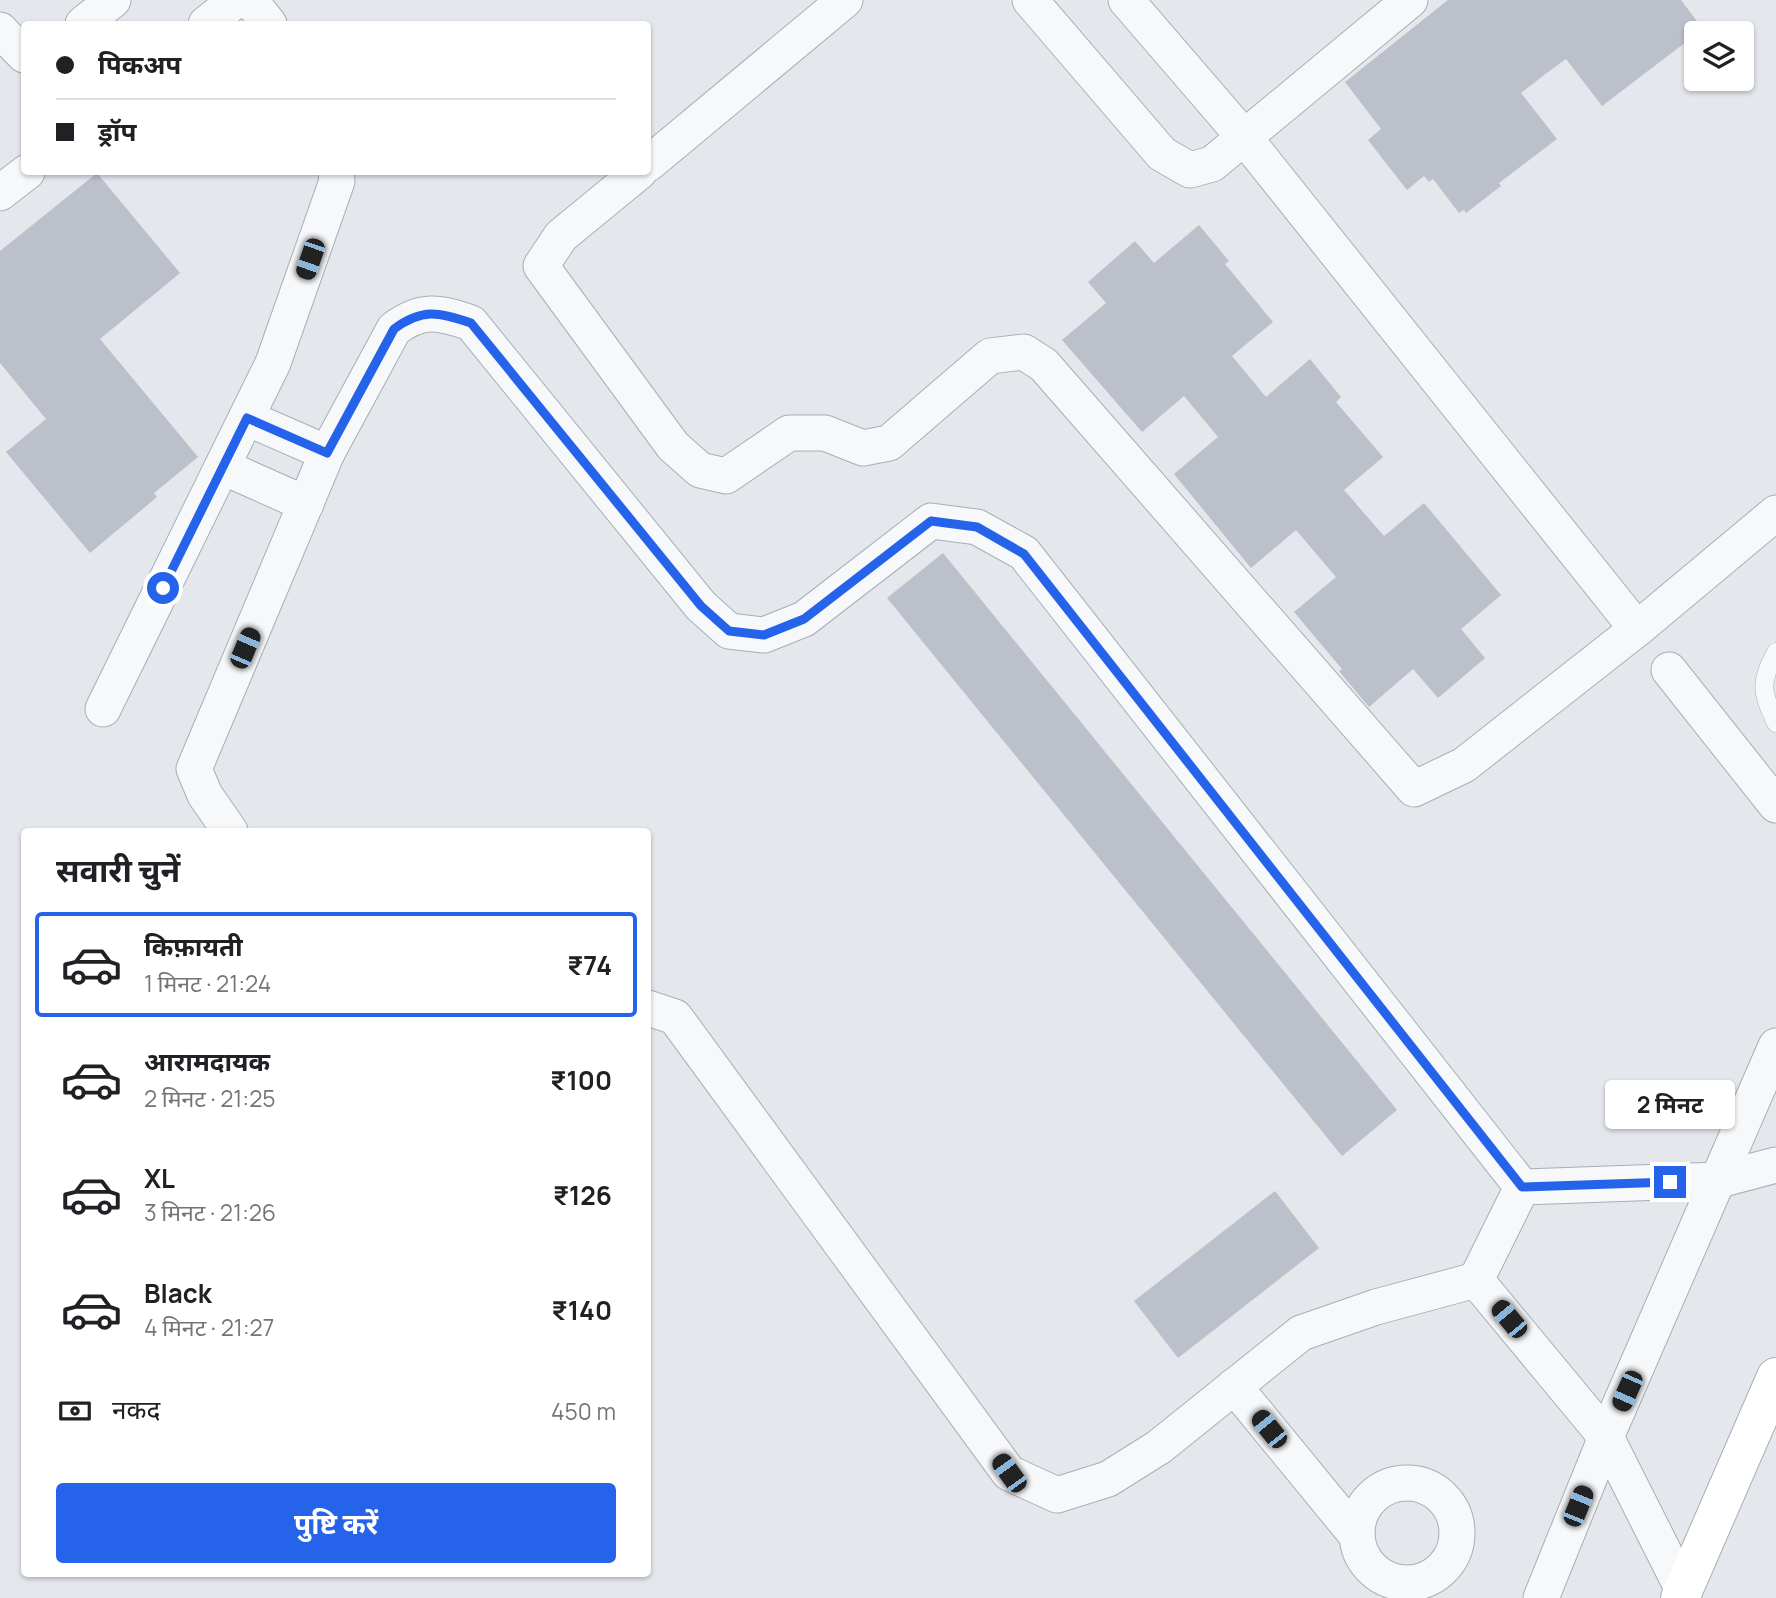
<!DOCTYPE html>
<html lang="hi">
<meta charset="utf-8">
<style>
body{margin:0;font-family:Manrope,"Noto Sans Devanagari",sans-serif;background:#f6f6f6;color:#202124;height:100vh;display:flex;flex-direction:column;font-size:26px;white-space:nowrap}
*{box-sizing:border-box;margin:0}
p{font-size:23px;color:#757577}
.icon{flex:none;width:38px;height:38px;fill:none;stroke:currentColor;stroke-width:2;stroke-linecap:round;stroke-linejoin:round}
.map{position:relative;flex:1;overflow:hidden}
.details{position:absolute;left:21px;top:828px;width:630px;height:749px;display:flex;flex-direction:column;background:#fff;border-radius:7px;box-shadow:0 2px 5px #0004}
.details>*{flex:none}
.banner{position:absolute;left:21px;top:21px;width:630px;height:154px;border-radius:7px;box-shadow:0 2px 5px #0004;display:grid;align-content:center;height:154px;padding:0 35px;background:#fff}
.controls{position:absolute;left:1684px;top:21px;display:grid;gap:14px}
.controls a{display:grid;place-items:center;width:70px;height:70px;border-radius:7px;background:#fff;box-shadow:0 2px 5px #0004;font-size:35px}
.end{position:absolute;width:32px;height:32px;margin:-16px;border:9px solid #2563eb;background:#fff;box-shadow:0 0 0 4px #fff}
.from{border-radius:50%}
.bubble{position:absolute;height:49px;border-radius:7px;background:#fff;box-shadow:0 2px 5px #0004;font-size:23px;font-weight:700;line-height:49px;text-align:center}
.car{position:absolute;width:21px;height:42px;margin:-21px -10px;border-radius:9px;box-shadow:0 0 5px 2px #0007;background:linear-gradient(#222 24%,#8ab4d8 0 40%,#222 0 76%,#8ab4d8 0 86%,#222 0)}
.banner b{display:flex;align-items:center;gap:24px;height:66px;font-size:26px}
.banner b+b{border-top:2px solid #e0e0e0}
.banner i{width:18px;height:18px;background:#202124}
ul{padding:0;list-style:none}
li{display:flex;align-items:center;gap:21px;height:105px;margin:0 14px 10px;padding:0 21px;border:4px solid transparent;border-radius:7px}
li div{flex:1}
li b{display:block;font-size:26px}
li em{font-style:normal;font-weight:700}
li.current{border-color:#2563eb}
li>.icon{width:63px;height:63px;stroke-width:1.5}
h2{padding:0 35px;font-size:32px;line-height:84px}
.pay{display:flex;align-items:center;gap:18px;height:77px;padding:0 35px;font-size:26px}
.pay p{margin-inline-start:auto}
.cta{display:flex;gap:14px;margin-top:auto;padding:14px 35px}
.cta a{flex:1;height:80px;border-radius:7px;background:#2563eb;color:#fff;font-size:28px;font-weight:700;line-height:80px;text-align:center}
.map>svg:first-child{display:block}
</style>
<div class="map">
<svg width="1776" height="1598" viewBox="0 0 1776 1598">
<rect width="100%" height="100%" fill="#e4e7ec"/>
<g fill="#bbc0ca">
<path d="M1448,0H1681L1703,29L1602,106L1566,59L1544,75L1521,93L1557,139L1499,183L1501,186L1466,213L1464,210L1459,213L1433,179L1429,182L1424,176L1407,190L1368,140L1381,129L1345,82Z"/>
<path d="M97,173L180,273L100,339L198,457L154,493L157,497L90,553L6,452L46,419L0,363V251Z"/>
<path d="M1199,225L1229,261L1225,264L1273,322L1232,356L1266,397L1310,359L1341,397L1336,402L1383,457L1344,490L1384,536L1424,503L1501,595L1461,629L1485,658L1438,698L1413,669L1369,707L1339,671L1342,669L1294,612L1336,577L1296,530L1251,568L1174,474L1218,437L1184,396L1142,432L1062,340L1106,303L1088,282L1135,241L1154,263Z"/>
<path d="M943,553L1397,1110L1342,1156L887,598Z"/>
<path d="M1275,1191L1319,1248L1178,1358L1134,1301Z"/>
</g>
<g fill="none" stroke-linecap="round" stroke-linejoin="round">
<g stroke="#a9aeb7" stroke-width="19">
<path id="lane" d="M1776,652C1759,683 1762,692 1776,723"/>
</g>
<g stroke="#a9aeb7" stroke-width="37">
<g id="street">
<path d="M250,0L269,24"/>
<path d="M1030,0L1162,154L1190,170L1212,164L1410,0"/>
<path d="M1126,0L1244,137L1637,629"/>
<path d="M83,24L113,0"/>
<path d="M206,24L236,0"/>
<path d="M0,30L24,55"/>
<path d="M648,164L845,0"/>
<path d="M639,172L561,236L541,266L673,446L700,470L726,476L789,433H825L863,448L889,443L990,356L1024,352L1044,365L1414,789L1464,765L1637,629L1776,513"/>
<path d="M0,193L27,172"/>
<path d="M247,418L327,453"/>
<path d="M223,467L306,504"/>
<path d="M1669,670L1776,805"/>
<path d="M103,709L273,363L337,181L336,172"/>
<path d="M230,831L205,795L194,769L327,453L394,329C422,308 439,312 471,323L701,606L729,631L764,635L804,619L931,521L977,527L1024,553L1522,1187L1719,1180L1776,1165"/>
<path d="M648,1008L675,1017L1009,1473L1057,1495L1108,1479L1159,1447L1301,1333L1376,1307L1476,1280L1522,1187"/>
<path d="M1476,1280L1606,1437L1683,1590"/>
<path d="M1234,1386L1357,1536"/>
<circle cx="1407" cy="1533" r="50"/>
<path d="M1541,1598L1606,1437L1776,1046"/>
</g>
</g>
<g stroke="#a9aeb7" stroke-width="40">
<path id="secondary" d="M1680,1598L1776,1377"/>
</g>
<use href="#lane" stroke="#f7f8fa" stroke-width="18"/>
<use href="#street" stroke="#f7f8fa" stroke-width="35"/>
<use href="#secondary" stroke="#fff" stroke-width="38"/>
</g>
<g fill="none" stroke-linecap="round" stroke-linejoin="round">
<path stroke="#2563eb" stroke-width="9" d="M163,588L247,418L327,453L394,329C422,308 439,312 471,323L701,606L729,631L764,635L804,619L931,521L977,527L1024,554L1522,1187L1670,1182"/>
</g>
</svg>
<div class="controls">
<a><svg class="icon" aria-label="layers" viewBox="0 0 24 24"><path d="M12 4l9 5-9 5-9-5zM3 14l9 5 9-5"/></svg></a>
</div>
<i class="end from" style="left:163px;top:588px"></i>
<i class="end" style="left:1670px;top:1182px"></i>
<div class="bubble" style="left:1605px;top:1080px;width:130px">2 मिनट</div>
<i class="car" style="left:310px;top:259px;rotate:199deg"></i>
<i class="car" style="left:245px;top:648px;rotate:23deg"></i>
<i class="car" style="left:1509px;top:1319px;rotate:320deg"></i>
<i class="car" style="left:1627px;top:1391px;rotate:204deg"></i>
<i class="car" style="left:1269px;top:1429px;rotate:321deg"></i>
<i class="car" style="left:1009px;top:1473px;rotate:324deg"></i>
<i class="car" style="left:1578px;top:1506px;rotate:22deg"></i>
<div class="banner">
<b><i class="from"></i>पिकअप</b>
<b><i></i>ड्रॉप</b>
</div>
<section class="details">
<h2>सवारी चुनें</h2>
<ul>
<li class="current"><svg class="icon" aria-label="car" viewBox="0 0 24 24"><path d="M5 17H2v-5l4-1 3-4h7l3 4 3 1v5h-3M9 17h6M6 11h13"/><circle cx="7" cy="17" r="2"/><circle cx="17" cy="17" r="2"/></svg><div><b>किफ़ायती</b><p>1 मिनट · 21:24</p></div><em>₹74</em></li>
<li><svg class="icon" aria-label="car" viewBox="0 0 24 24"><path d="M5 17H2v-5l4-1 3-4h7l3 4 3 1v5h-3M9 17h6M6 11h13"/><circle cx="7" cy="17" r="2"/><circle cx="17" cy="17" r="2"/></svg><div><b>आरामदायक</b><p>2 मिनट · 21:25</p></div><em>₹100</em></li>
<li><svg class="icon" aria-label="car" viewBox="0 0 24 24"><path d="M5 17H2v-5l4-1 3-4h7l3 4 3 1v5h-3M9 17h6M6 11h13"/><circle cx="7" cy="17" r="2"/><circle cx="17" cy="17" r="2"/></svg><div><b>XL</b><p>3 मिनट · 21:26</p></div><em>₹126</em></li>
<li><svg class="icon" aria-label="car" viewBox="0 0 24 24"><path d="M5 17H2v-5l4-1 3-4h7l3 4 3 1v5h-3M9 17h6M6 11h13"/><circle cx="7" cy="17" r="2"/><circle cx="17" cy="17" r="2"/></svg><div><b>Black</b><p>4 मिनट · 21:27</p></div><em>₹140</em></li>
</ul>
<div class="pay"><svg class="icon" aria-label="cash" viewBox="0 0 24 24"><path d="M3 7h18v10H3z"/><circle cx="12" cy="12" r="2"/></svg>नकद<p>450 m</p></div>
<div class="cta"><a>पुष्टि करें</a></div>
</section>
</div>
